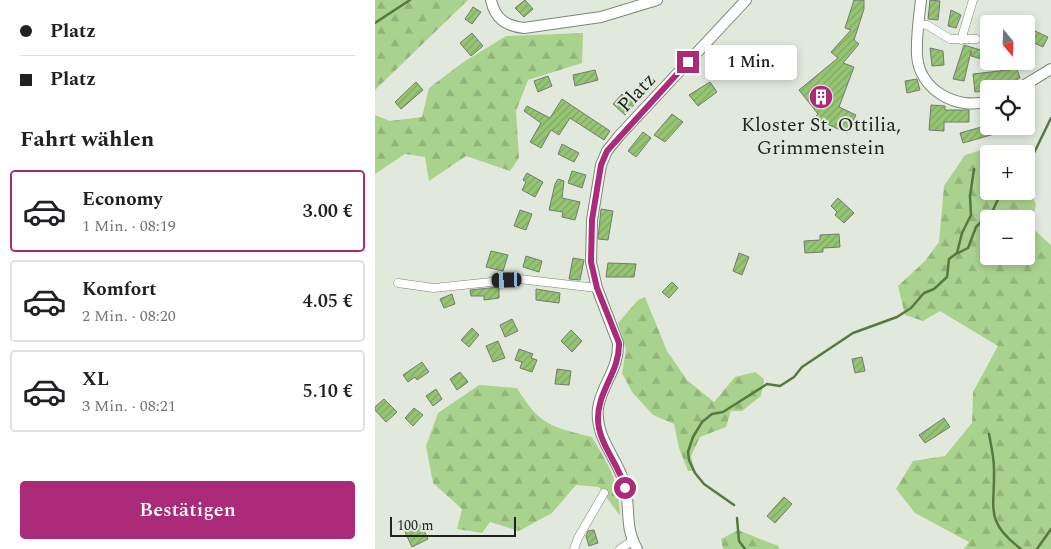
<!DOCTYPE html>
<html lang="de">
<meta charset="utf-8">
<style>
body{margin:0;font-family:Spectral,serif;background:#f6f6f6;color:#202124;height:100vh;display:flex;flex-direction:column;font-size:19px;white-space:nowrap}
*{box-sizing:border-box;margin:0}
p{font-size:16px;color:#757577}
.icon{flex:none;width:28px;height:28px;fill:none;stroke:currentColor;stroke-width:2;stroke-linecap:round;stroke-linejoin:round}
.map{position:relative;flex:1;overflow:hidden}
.panel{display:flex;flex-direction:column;background:#fff;width:375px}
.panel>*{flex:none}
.guide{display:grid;align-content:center;height:110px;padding:0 20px;background:#fff}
.needle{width:32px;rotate:161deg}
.buttons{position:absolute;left:605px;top:15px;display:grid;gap:10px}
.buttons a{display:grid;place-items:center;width:55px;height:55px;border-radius:5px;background:#fff;box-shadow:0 2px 8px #0003;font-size:25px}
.scale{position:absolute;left:15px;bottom:12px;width:126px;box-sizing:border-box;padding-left:5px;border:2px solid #20231e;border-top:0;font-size:14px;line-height:18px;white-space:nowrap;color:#20231e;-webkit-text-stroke:4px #e1e9dd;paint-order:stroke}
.end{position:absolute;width:22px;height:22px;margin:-11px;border:6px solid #ac2b79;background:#fff;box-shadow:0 0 0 2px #fff}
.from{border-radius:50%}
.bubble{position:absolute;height:35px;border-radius:5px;background:#fff;box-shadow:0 2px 8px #0003;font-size:16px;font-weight:600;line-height:35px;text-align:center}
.car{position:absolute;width:15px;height:30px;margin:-15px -8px;border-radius:6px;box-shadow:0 0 4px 1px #0007;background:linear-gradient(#222 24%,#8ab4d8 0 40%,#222 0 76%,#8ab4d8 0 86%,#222 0)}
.guide b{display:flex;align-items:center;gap:18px;height:48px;font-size:19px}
.guide b+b{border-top:1px solid #e0e0e0}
.guide i{width:12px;height:12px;background:#202124}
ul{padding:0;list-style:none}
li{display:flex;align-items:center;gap:15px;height:82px;margin:0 10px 8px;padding:0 10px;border:2px solid #e0e0e0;border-radius:5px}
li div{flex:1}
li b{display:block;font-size:19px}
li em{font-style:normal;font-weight:600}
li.on{border-color:#ac2b79}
li>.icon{width:45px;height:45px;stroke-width:1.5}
h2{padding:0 20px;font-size:22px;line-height:60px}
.action{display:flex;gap:10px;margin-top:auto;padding:10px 20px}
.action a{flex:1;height:58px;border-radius:5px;background:#ac2b79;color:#fff;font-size:20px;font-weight:600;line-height:58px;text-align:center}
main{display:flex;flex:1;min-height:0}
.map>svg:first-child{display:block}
</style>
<main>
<section class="panel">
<div class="guide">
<b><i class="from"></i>Platz</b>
<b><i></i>Platz</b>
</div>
<h2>Fahrt wählen</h2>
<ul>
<li class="on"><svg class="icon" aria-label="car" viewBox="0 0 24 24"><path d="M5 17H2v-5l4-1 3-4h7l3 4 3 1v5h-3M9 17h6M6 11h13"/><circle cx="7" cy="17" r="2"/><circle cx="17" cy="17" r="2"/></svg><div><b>Economy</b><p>1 Min. · 08:19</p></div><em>3.00 €</em></li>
<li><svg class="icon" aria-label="car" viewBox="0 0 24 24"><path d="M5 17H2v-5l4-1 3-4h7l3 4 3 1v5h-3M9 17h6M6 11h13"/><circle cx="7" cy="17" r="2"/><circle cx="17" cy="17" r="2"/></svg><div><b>Komfort</b><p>2 Min. · 08:20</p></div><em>4.05 €</em></li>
<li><svg class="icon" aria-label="car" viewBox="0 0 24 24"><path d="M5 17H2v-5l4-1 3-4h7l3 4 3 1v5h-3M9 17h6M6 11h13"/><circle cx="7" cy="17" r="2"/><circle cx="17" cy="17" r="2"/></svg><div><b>XL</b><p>3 Min. · 08:21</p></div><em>5.10 €</em></li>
</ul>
<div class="action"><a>Bestätigen</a></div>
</section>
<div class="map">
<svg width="676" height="549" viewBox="0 0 676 549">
<defs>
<pattern id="forest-firs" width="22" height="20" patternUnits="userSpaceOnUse" patternTransform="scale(1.25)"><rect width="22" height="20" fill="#aad28f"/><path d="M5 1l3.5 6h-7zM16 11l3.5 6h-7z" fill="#92b47b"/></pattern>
<pattern id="building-hatch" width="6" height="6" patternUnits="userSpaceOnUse" patternTransform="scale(1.25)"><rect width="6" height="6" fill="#95c472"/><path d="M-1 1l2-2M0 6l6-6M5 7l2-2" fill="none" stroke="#80a862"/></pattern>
</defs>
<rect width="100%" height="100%" fill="#e1e9dd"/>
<g fill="url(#forest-firs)" fill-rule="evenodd">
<path d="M0,0H93L0,90Z"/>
<path d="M208,33L207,63L153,80L141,111L144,158L135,171L91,156L54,181L50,157L30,154L0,174V115L15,121L47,117L54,88L87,63L131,36Z"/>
<path d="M606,150L614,162V191H651V180L661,205L655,226L676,245V549H589L594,542L540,513L521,489L538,461L570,456L597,423L598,392L623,346L565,311L548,321L530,315L523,286L550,261L564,242L569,186L590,155ZM614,219H651V256H614Z"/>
<path d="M270,297L292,351L312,380L339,402L360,377L380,372L389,379L386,396L367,411H356L351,427L325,437L316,456L319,471H313L304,448L299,424L278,415L257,392L247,373L251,350L243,323L263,300Z"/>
<path d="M104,385L142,388C165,426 177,427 217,437C235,468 244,480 245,516L224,487L201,485L177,513L144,531L115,522L107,533L82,529L87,509L58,483L51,446L63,413Z"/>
<path d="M363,530L403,546L405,549H348L346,539Z"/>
</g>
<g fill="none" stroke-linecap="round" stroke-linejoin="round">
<g stroke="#57783e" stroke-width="2.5">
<path d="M0,23L35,0"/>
<path d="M651,162L659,153L676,118"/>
<path d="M583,253L593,248L601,227L618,210L627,191"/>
<path d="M614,434C616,445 619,458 619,469C620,509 609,521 646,549"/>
<path d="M359,505L329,484L320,473L314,460L313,452L318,437L327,422L337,414L348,412L392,384L405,386L419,377L427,367L478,333L522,317L536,308L549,293L559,289L572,277L574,259L582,253L587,233L596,215L595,196L599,169"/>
<path d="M362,518L364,541L370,549"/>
<path d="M662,549L676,529"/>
</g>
</g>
<g fill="url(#building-hatch)" stroke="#747a70">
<path d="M150,0L158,9L149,17L140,8Z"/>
<path d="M479,0H489V9L479,40L484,44L468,63L479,67L464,107L481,115L472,133L439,118L443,114L424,90L463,58L456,52L476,30L470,28Z"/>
<path d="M555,0L565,1L563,20L553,19Z"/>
<path d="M98,7L106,12L97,24L90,19Z"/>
<path d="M576,10L586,15L581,28L573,26Z"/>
<path d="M660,31L673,37L668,47L655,41Z"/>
<path d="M97,33L108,46L96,56L85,43Z"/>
<path d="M589,45L612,52L610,60L596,56V51L589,81L578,79Z"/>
<path d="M555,48L568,51L569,65L557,66Z"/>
<path d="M642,69L645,78L628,87V89L600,92L598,74Z"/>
<path d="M220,70L223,80L200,86L198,75Z"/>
<path d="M173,76L177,86L163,92L159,81Z"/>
<path d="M542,79L545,90L532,93L530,81Z"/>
<path d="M41,82L48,90L26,109L20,102Z"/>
<path d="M335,82L342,92L323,106L314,95Z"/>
<path d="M247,94L252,99L256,95L262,101L250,115L238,104Z"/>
<path d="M187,99L235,131L229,140L195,118L184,135L176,130L166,148L155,142L166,123L149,111L152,106L175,118Z"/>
<path d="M556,105L570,106V110H594V122H569V131L554,130Z"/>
<path d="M614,109V126H621L623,133L588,143L585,133L610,126L605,112Z"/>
<path d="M297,114L308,122L290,142L279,135Z"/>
<path d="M268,132L276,138L261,157L253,151Z"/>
<path d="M187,144L204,153L199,162L183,154Z"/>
<path d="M197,171L211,175L207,188L193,183Z"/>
<path d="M152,173L168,182L160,197L147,190L151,182L148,180Z"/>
<path d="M183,179L189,181L187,198L205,202L200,220L187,217L188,212L174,210L180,184Z"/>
<path d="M463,198L479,213L469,223L460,215L462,212L456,206Z"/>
<path d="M226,209L238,211L233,240L223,239Z"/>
<path d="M145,210L157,214L151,230L139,226Z"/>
<path d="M464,234L465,247L448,248V252L430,253L429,241L445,240V235Z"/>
<path d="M116,251L133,255L128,271L111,267Z"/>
<path d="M364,253L374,257L367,275L358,271Z"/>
<path d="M151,256L167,261L164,272L148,267Z"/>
<path d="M198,258L209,260L205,280L194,279Z"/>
<path d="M233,263L261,264L259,277H231Z"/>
<path d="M297,282L303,288L294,298L287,292Z"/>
<path d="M124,287V298L109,300V296H96L95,290Z"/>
<path d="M161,289L185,293L184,303L161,300Z"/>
<path d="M77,294L80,304L69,308L65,299Z"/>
<path d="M137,319L143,331L130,337L125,325Z"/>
<path d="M97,328L104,335L94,347L86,340Z"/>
<path d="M196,330L207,341L197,352L186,341Z"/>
<path d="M123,341L130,358L118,362L111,346Z"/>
<path d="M144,349L158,354L156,358L162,360L157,372L145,368L147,362L140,360Z"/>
<path d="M487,357L490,371L480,373L477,359Z"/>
<path d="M47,362L54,372L42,380L40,377L33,382L28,375Z"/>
<path d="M182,369L196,371L194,385L180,384Z"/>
<path d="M85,372L93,382L82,390L75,379Z"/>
<path d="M61,389L67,399L58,406L51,396Z"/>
<path d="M9,399L22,412L11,422L0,410V407Z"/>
<path d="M39,408L48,415L38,426L30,418Z"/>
<path d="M569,418L575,427L550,443L544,435Z"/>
<path d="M409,497L417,504L400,523L392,516Z"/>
<path d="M46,524L53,539L37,547L30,532Z"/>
<path d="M219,530L223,543L214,546L211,536L213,531Z"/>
</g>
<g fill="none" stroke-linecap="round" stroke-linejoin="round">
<g stroke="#7f857b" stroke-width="9">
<g id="minor">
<path d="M544,24L552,25L575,39H601"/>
<path d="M586,40L598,0"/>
<path d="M23,283L59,288L144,279L222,288"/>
<path d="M199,549L203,538L229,493"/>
<path d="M245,549L257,541"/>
</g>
</g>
<g stroke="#7f857b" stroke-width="12">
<g id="tertiary">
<path d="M116,0C120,19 131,26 149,28L226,17L282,0"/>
<path d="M546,0C544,18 541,37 542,55C544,90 582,111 614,101"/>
<path d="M643,89L676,69"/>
<path d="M262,549C248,525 257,503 248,479C239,454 220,436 223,408C227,383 244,370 243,343L222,288L216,262L217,220L226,165L232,151L244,136L371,0"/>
</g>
</g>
<use href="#minor" stroke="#fff" stroke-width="8"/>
<use href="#tertiary" stroke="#fff" stroke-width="10"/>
</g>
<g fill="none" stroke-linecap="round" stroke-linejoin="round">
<path stroke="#ac2b79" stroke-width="6" d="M250,488C244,464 224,445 223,420C222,391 245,372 244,343L222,288L216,262L217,220L226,165L232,151L313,62"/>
</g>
<defs>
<g id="building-disc" transform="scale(1.25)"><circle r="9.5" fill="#ac2b79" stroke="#e1e9dd"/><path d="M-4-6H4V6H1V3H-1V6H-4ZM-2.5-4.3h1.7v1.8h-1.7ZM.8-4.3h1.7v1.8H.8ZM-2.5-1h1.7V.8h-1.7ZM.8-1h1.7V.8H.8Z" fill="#fff"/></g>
</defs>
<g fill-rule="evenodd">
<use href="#building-disc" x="446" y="97"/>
</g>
<g text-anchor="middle" stroke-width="4" stroke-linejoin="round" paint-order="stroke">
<g font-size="20" fill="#20231e" stroke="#e1e9dd">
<text transform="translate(261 92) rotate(-47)" y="7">Platz</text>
</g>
<g font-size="20" fill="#20231e" stroke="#e1e9dd">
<text x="446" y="131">Kloster St. Ottilia,<tspan x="446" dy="23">Grimmenstein</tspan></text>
</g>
</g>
</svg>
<div class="buttons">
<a><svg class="needle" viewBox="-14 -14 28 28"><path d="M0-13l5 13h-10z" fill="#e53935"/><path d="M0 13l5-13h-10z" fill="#757577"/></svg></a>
<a><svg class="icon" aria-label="locate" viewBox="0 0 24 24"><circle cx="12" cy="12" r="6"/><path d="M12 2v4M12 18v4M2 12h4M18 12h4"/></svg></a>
<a>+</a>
<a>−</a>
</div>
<div class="scale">100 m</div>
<i class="end from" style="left:250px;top:488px"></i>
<i class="end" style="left:313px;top:62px"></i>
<div class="bubble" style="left:330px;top:45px;width:92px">1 Min.</div>
<i class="car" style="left:132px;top:280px;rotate:268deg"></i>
</div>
</main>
